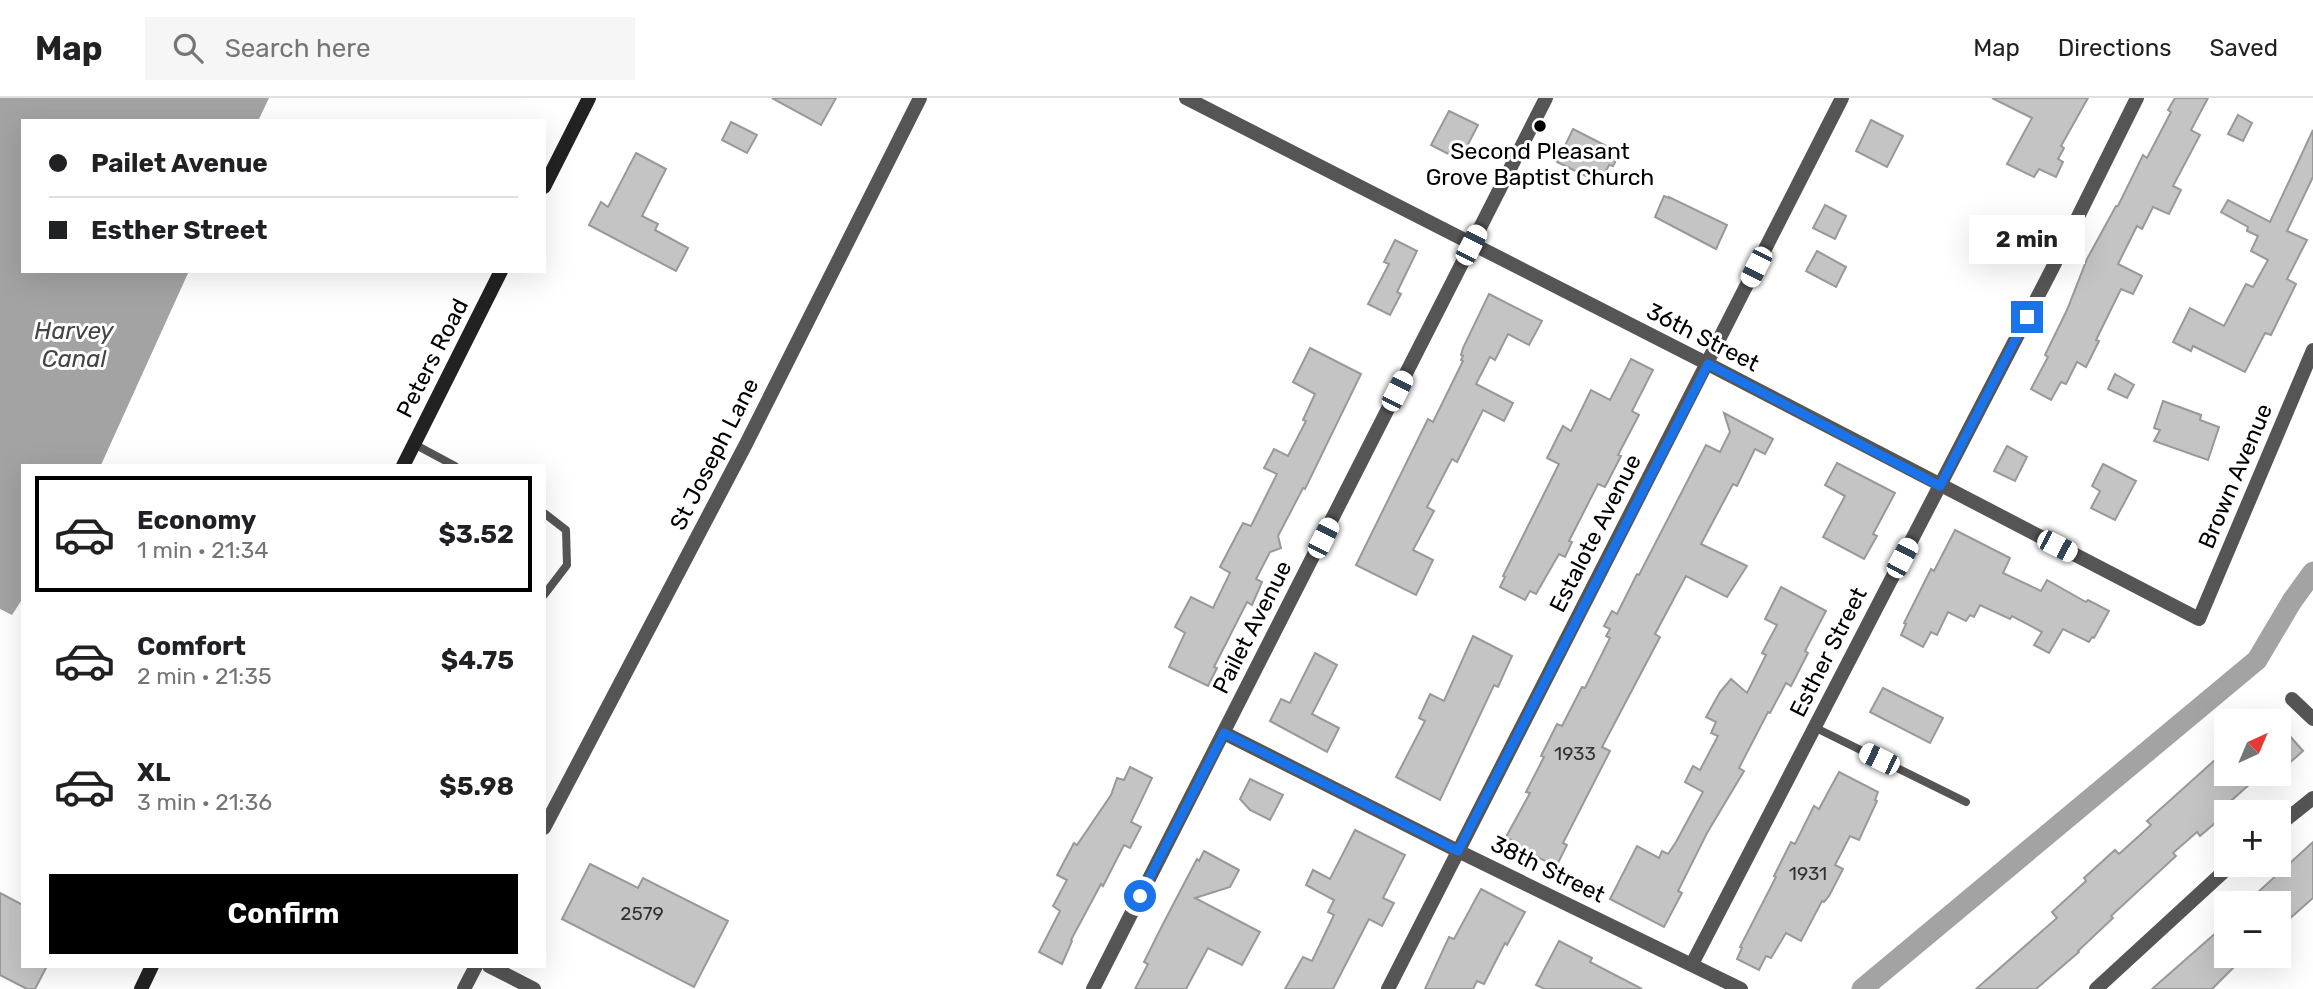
<!DOCTYPE html>
<meta charset="utf-8">
<style>
body{margin:0;font-family:Rubik,sans-serif;background:#f6f6f6;color:#202124;height:100vh;display:flex;flex-direction:column;font-size:26px;white-space:nowrap}
*{box-sizing:border-box;margin:0}
p{font-size:23px;color:#757577}
.icon{flex:none;width:38px;height:38px;fill:none;stroke:currentColor;stroke-width:2;stroke-linecap:round;stroke-linejoin:round}
.map{position:relative;flex:1;overflow:hidden}
.drawer{position:absolute;left:21px;top:366px;width:525px;height:504px;display:flex;flex-direction:column;background:#fff;border-radius:0px;box-shadow:0 7px 28px #0002}
.drawer>*{flex:none}
.guide{position:absolute;left:21px;top:21px;width:525px;height:154px;border-radius:0px;box-shadow:0 7px 28px #0002;display:grid;align-content:center;height:154px;padding:0 28px;background:#fff}
.needle{width:46px;rotate:44deg}
.fabs{position:absolute;left:2214px;top:611px;display:grid;gap:14px}
.fabs a{display:grid;place-items:center;width:77px;height:77px;border-radius:0px;background:#fff;box-shadow:0 7px 28px #0002;font-size:35px}
.end{position:absolute;width:32px;height:32px;margin:-16px;border:9px solid #1a73e8;background:#fff;box-shadow:0 0 0 4px #fff}
.from{border-radius:50%}
.bubble{position:absolute;height:49px;border-radius:0px;background:#fff;box-shadow:0 7px 28px #0002;font-size:23px;font-weight:700;line-height:49px;text-align:center}
.car{position:absolute;width:21px;height:42px;margin:-21px -10px;border-radius:9px;box-shadow:0 0 5px 2px #0007;background:linear-gradient(#fff 24%,#345 0 40%,#fff 0 76%,#345 0 86%,#fff 0)}
.guide b{display:flex;align-items:center;gap:24px;height:66px;font-size:26px}
.guide b+b{border-top:2px solid #e0e0e0}
.guide i{width:18px;height:18px;background:#202124}
ul{padding:12px 0 0;list-style:none}
li{display:flex;align-items:center;gap:21px;height:116px;margin:0 14px 10px;padding:0 14px;border:4px solid transparent;border-radius:0px}
li div{flex:1}
li b{display:block;font-size:26px}
li em{font-style:normal;font-weight:700}
li.on{border-color:#000}
li>.icon{width:63px;height:63px;stroke-width:1.5}
.primary-button{display:flex;gap:14px;margin-top:auto;padding:14px 28px}
.primary-button a{flex:1;height:80px;border-radius:0px;background:#000;color:#fff;font-size:28px;font-weight:700;line-height:80px;text-align:center}
header{display:flex;align-items:center;gap:42px;box-sizing:border-box;height:98px;padding:0 35px;background:#fff;border-bottom:2px solid #e0e0e0}
header strong{font-size:33px}
nav{display:flex;gap:38px;margin-inline-start:auto;font-size:24px}
.search{width:490px;height:63px;background:#f6f6f6;display:flex;align-items:center;gap:18px;box-sizing:border-box;padding:0 24px;border-radius:0px;color:#757577;font-size:26px}
.map>svg:first-child{display:block}
</style>
<header>
<strong>Map</strong>
<div class="search"><svg class="icon" aria-label="search" viewBox="0 0 24 24"><circle cx="10" cy="10" r="6"/><path d="M15 15l6 6"/></svg>Search here</div>
<nav><a>Map</a><a>Directions</a><a>Saved</a></nav>
</header>
<div class="map">
<svg width="2313" height="891" viewBox="0 0 2313 891">
<rect width="100%" height="100%" fill="#fff"/>
<path fill="#a3a3a3" d="M0,0H269L258,23H23V173H189L101,367L23,368V500L12,517L0,511Z"/>
<g fill="none" stroke-linecap="round" stroke-linejoin="round">
<path stroke="#a3a3a3" stroke-width="21" d="M1862,891L2257,562L2292,503L2313,474"/>
</g>
<g fill="#c4c4c4" stroke="#999" stroke-width="2">
<path d="M772,0H836L821,27Z"/>
<path d="M1992,0H2088L2061,48L2064,50L2058,61L2063,64L2056,79L2039,71L2034,79L2007,66L2032,20Z"/>
<path d="M2175,0H2208L2191,32L2200,37L2173,88L2181,92L2169,116L2153,109L2142,131L2137,128L2118,166L2142,178L2133,196L2121,191L2096,242L2099,243L2086,269L2077,264L2066,286L2061,284L2051,302L2031,291L2048,259L2045,257L2067,212L2087,161L2116,108H2118L2143,57L2147,60L2171,14L2168,12Z"/>
<path d="M1449,13L1478,27L1460,62L1431,47Z"/>
<path d="M2238,17L2252,25L2243,43L2228,36Z"/>
<path d="M1871,22L1903,38L1887,69L1856,53Z"/>
<path d="M731,24L757,37L747,55L722,42Z"/>
<path d="M1573,31L1620,55L1613,68L1609,67L1600,85L1557,64Z"/>
<path d="M2313,32V79L2287,133L2307,142L2287,181L2296,186L2271,237L2265,235L2245,274L2193,248L2191,253L2173,244L2190,210L2224,228L2246,186L2253,189L2268,162L2251,153L2258,138L2247,133L2248,129L2221,114L2228,102L2270,124Z"/>
<path d="M636,55L666,71L642,118L658,126L655,132L688,150L676,173L589,127L601,104L608,109Z"/>
<path d="M1664,98L1669,100V99L1727,127L1716,151L1655,119Z"/>
<path d="M1825,107L1846,118L1835,141L1813,130Z"/>
<path d="M1395,142L1417,153L1397,194L1401,196L1390,217L1368,206L1389,166L1384,164Z"/>
<path d="M1817,153L1846,169L1836,189L1806,173Z"/>
<path d="M1489,196L1542,223L1529,247L1508,236L1495,262L1490,259L1476,286L1513,305L1504,323L1483,312L1457,364L1452,361L1427,409L1434,413L1413,452L1433,462L1416,497L1356,467L1428,321L1433,324L1463,263L1461,262L1463,258L1461,257L1463,250Z"/>
<path d="M1310,250L1361,276L1305,391L1303,390L1278,438L1281,450L1270,454L1256,481L1262,484L1252,507L1247,504L1214,569L1217,570L1208,588L1169,569L1185,535L1175,529L1191,499L1213,510L1230,475L1220,469L1243,425L1251,428L1277,376L1264,370L1274,351L1288,358L1306,323L1303,322L1315,296L1293,284Z"/>
<path d="M1631,261L1653,272L1632,313L1639,317L1618,357L1621,358L1605,389L1598,386L1569,443L1572,444L1565,459L1559,456L1536,496L1530,493L1525,502L1500,489L1505,479L1503,478L1559,366L1547,360L1563,328L1571,333L1591,292L1610,302Z"/>
<path d="M2115,276L2134,287L2127,300L2108,291Z"/>
<path d="M2163,303L2201,317L2200,322L2219,329L2208,362L2154,343L2160,332L2154,330Z"/>
<path d="M1724,315L1773,341L1765,356L1755,351L1737,388L1733,386L1701,446L1747,468L1727,499L1686,478L1655,536L1660,539L1602,649L1610,653L1563,745L1567,747L1556,769L1510,744L1511,742L1506,739L1530,695L1526,694L1544,659L1541,658L1557,626L1562,628L1582,589L1585,590L1610,540L1606,538L1610,531L1604,528L1612,513L1617,516L1637,476L1639,477L1706,347L1720,354L1730,334Z"/>
<path d="M2007,348L2027,359L2015,383L1994,373Z"/>
<path d="M1837,365L1895,395L1873,436L1877,438L1864,461L1823,439L1845,398L1825,387Z"/>
<path d="M2103,366L2136,383L2115,422L2091,410L2100,393L2092,388Z"/>
<path d="M1955,432L2010,460L2003,475L2041,493L2047,482L2086,504L2088,502L2109,513L2094,540L2092,539L2089,544L2063,531L2049,555L2034,547L2042,534L2012,518L2010,521L1980,507L1974,519L1970,517L1966,523L1948,514L1937,537L1931,534L1923,549L1901,537L1906,526L1904,525L1931,471L1934,473Z"/>
<path d="M1781,489L1826,513L1805,553L1808,555L1791,588L1786,585L1770,615L1768,614L1739,670L1744,673L1707,735L1678,793L1682,795L1664,829L1610,801L1637,748L1659,760L1662,753L1668,756L1676,744L1703,694L1685,684L1693,668L1700,672L1718,638L1711,635L1716,624L1706,619L1720,594L1731,581L1747,595L1766,557L1762,555L1777,527L1765,521Z"/>
<path d="M1473,538L1512,558L1498,589L1494,587L1440,702L1396,679L1425,623L1419,620L1430,596L1444,603Z"/>
<path d="M1315,555L1337,567L1312,616L1339,630L1327,654L1270,623L1281,601L1290,605Z"/>
<path d="M1883,590L1943,620L1930,645L1870,614Z"/>
<path d="M2289,637L2303,653L2278,675V645Z"/>
<path d="M2226,652V676H2261L2232,702L2235,706L2222,719L2200,738L2197,734L2173,755L2176,758L2111,818L2113,820L2078,853L2079,854L2036,891H1976L2057,820L2052,814L2086,783L2084,780L2115,752L2119,756L2151,727L2147,723Z"/>
<path d="M1130,669L1152,680L1131,724L1141,729L1130,750L1124,747L1103,788L1101,786L1071,842L1072,843L1062,866L1039,854L1060,813L1053,808L1067,782L1057,777L1074,745L1077,747L1111,697L1117,680L1124,682Z"/>
<path d="M1839,674L1878,694L1875,702L1877,703L1859,742L1850,738L1835,767L1843,771L1829,798L1824,804L1822,803L1801,843L1786,835L1771,860L1766,858L1759,872L1737,861L1742,850L1740,849L1776,779L1774,778L1791,744L1795,746L1814,708L1819,711Z"/>
<path d="M1250,681L1283,697L1270,722L1250,712L1240,701Z"/>
<path d="M1355,732L1405,757L1383,800L1394,805L1382,828L1369,821L1333,891H1285L1303,859L1312,863L1334,817L1328,814L1334,802L1306,787L1313,772L1330,781Z"/>
<path d="M2313,744V800L2278,831V805H2246Z"/>
<path d="M1204,753L1239,772L1230,789L1195,800L1260,834L1242,867L1208,850L1186,891H1135L1148,866L1144,864L1163,826L1197,761L1199,763Z"/>
<path d="M590,766L638,790L643,780L728,823L694,889L562,821Z"/>
<path d="M1481,791L1525,814L1507,847L1505,845L1484,886L1477,883L1473,891H1425L1449,839L1454,841Z"/>
<path d="M0,795L23,807V868H47L35,891H27L0,877Z"/>
<path d="M2226,826V858H2245L2212,891H2152Z"/>
<path d="M1559,843L1592,860L1590,864L1642,891H1545L1536,887Z"/>
</g>
<g fill="none" stroke-linecap="round" stroke-linejoin="round">
<g stroke="#555" stroke-width="8">
<path d="M414,346L455,368"/>
<path d="M544,415L566,432L567,467L544,497"/>
<path d="M1814,629L1966,704"/>
</g>
<g stroke="#555" stroke-width="14">
<path d="M1186,0L1708,266L2199,521L2313,252"/>
<path d="M2292,601L2313,621"/>
<path d="M1224,635L1458,753L1741,891"/>
<path d="M2278,728L2313,700"/>
<path d="M544,730L746,346L920,0"/>
<path d="M1692,866L2052,171L2137,0"/>
<path d="M489,868L534,891"/>
<path d="M464,891L476,868"/>
<path d="M1093,891L1546,0"/>
<path d="M1388,891L1842,0"/>
<path d="M2096,891L2232,766"/>
</g>
<g stroke="#222" stroke-width="14">
<path d="M544,89L589,0"/>
<path d="M403,368L501,173"/>
<path d="M141,891L152,868"/>
</g>
</g>
<g fill="none" stroke-linecap="round" stroke-linejoin="round">
<path stroke="#1a73e8" stroke-width="9" d="M1140,798L1224,635L1458,753L1708,266L1940,388L2027,219"/>
</g>
<circle fill="#000" stroke="#fff" stroke-width="2.5" cx="1540" cy="28" r="7"/>
<g text-anchor="middle" stroke-width="6" stroke-linejoin="round" paint-order="stroke">
<g font-size="19" fill="#313131">
<text x="1575" y="662">1933</text>
<text x="1808" y="782">1931</text>
<text x="642" y="822">2579</text>
</g>
<g font-size="23" fill="#000" stroke="#fff">
<text x="1540" y="61">Second Pleasant<tspan x="1540" dy="26">Grove Baptist Church</tspan></text>
</g>
<g font-size="23" fill="#000" stroke="#fff">
<text transform="translate(1703 239) rotate(27)" y="8">36th Street</text>
<text transform="translate(432 260) rotate(-63)" y="8">Peters Road</text>
<text transform="translate(714 356) rotate(-63)" y="8">St Joseph Lane</text>
<text transform="translate(2235 378) rotate(-67)" y="8">Brown Avenue</text>
<text transform="translate(1595 435) rotate(-63)" y="8">Estalote Avenue</text>
<text transform="translate(1252 529) rotate(-63)" y="8">Pailet Avenue</text>
<text transform="translate(1828 554) rotate(-63)" y="8">Esther Street</text>
<text transform="translate(1548 771) rotate(26)" y="8">38th Street</text>
</g>
<g font-size="24" font-style="italic" fill="#444" stroke="#fff">
<text x="74" y="241">Harvey<tspan x="74" dy="28">Canal</tspan></text>
</g>
</g>
</svg>
<div class="fabs">
<a><svg class="needle" viewBox="-14 -14 28 28"><path d="M0-13l5 13h-10z" fill="#e53935"/><path d="M0 13l5-13h-10z" fill="#757577"/></svg></a>
<a>+</a>
<a>−</a>
</div>
<i class="end from" style="left:1140px;top:798px"></i>
<i class="end" style="left:2027px;top:219px"></i>
<div class="bubble" style="left:1969px;top:117px;width:116px">2 min</div>
<i class="car" style="left:1471px;top:147px;rotate:27deg"></i>
<i class="car" style="left:1756px;top:169px;rotate:207deg"></i>
<i class="car" style="left:1397px;top:293px;rotate:27deg"></i>
<i class="car" style="left:1323px;top:440px;rotate:27deg"></i>
<i class="car" style="left:2057px;top:448px;rotate:117deg"></i>
<i class="car" style="left:1902px;top:460px;rotate:28deg"></i>
<i class="car" style="left:1879px;top:661px;rotate:296deg"></i>
<div class="guide">
<b><i class="from"></i>Pailet Avenue</b>
<b><i></i>Esther Street</b>
</div>
<section class="drawer">
<ul>
<li class="on"><svg class="icon" aria-label="car" viewBox="0 0 24 24"><path d="M5 17H2v-5l4-1 3-4h7l3 4 3 1v5h-3M9 17h6M6 11h13"/><circle cx="7" cy="17" r="2"/><circle cx="17" cy="17" r="2"/></svg><div><b>Economy</b><p>1 min · 21:34</p></div><em>$3.52</em></li>
<li><svg class="icon" aria-label="car" viewBox="0 0 24 24"><path d="M5 17H2v-5l4-1 3-4h7l3 4 3 1v5h-3M9 17h6M6 11h13"/><circle cx="7" cy="17" r="2"/><circle cx="17" cy="17" r="2"/></svg><div><b>Comfort</b><p>2 min · 21:35</p></div><em>$4.75</em></li>
<li><svg class="icon" aria-label="car" viewBox="0 0 24 24"><path d="M5 17H2v-5l4-1 3-4h7l3 4 3 1v5h-3M9 17h6M6 11h13"/><circle cx="7" cy="17" r="2"/><circle cx="17" cy="17" r="2"/></svg><div><b>XL</b><p>3 min · 21:36</p></div><em>$5.98</em></li>
</ul>
<div class="primary-button"><a>Confirm</a></div>
</section>
</div>
